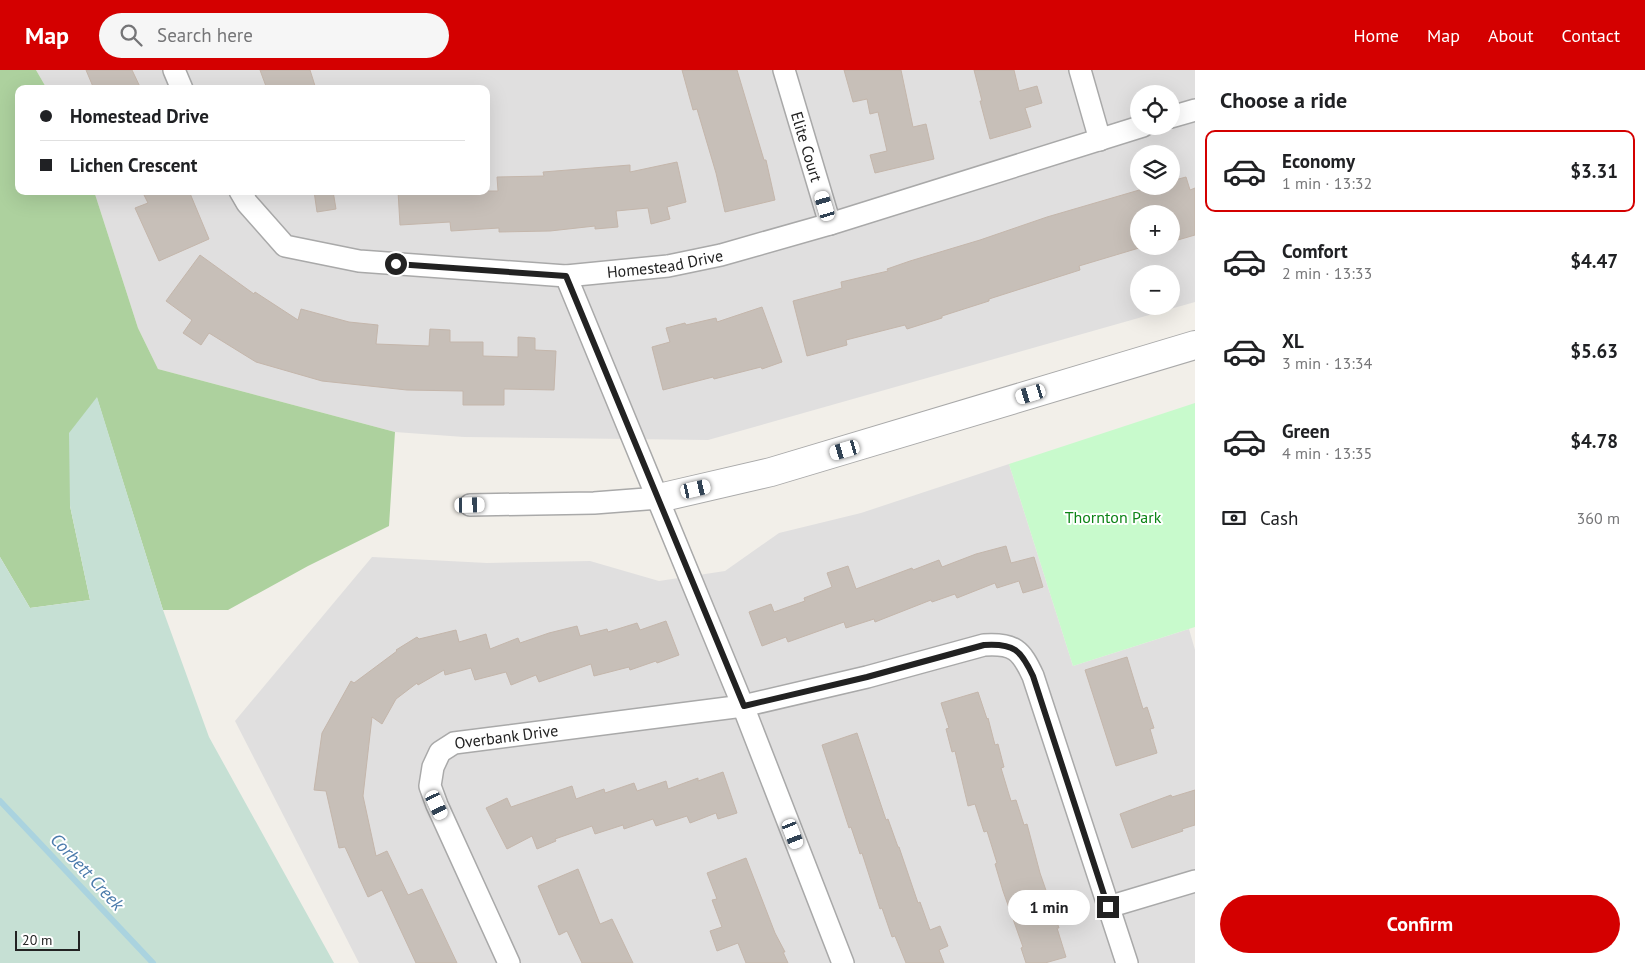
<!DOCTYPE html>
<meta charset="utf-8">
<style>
body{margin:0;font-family:"PT Sans",sans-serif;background:#f6f6f6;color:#202124;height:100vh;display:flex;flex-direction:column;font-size:19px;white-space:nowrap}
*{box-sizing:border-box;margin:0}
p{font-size:16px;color:#757577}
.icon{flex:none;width:28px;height:28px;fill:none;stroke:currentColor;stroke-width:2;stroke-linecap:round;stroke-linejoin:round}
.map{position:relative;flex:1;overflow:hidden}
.side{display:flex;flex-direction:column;background:#fff;width:450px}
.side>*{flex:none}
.banner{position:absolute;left:15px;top:15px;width:475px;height:110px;border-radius:10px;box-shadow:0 5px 20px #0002;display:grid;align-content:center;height:110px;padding:0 25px;background:#fff}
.tools{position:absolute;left:1130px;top:15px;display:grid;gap:10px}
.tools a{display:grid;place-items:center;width:50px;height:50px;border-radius:50%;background:#fff;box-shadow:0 5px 20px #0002;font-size:25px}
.scale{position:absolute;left:15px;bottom:12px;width:65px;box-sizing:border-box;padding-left:5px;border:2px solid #222;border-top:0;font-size:14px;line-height:18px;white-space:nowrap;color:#222;-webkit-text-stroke:4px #fff;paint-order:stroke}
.end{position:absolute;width:22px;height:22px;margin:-11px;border:6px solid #222;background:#fff;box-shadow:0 0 0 2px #fff}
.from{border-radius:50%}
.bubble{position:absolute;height:35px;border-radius:18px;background:#fff;box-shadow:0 5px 20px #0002;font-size:16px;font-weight:600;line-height:35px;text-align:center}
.car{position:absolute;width:15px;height:30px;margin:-15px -8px;border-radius:6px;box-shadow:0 0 4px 1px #0007;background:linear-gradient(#fff 24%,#345 0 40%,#fff 0 76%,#345 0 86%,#fff 0)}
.banner b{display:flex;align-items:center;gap:18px;height:48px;font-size:19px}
.banner b+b{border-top:1px solid #e0e0e0}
.banner i{width:12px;height:12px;background:#202124}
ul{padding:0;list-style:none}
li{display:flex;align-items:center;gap:15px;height:82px;margin:0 10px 8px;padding:0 15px;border:2px solid transparent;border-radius:10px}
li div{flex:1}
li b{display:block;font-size:19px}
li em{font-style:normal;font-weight:600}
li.selected{border-color:#d40000}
li>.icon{width:45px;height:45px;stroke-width:1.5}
h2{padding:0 25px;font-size:22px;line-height:60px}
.pay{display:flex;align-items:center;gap:12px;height:55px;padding:0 25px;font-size:19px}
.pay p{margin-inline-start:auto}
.primary-button{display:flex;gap:10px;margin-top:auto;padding:10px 25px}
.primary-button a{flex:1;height:58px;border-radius:30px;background:#d40000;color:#fff;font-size:20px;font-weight:600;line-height:58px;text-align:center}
header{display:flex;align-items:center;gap:30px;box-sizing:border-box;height:70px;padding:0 25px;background:#d40000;color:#fff}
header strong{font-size:24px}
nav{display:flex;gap:28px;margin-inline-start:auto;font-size:18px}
.search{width:350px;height:45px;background:#f6f6f6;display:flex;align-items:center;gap:12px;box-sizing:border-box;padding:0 18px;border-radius:28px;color:#757577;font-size:19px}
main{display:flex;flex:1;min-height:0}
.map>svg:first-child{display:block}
</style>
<header>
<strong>Map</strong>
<div class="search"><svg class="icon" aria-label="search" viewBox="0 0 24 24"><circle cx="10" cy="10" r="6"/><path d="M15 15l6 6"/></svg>Search here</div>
<nav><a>Home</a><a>Map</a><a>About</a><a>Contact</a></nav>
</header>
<main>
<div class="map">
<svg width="1195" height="893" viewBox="0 0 1195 893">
<rect width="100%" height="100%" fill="#f2efe9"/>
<g fill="#e0dfdf" fill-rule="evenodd">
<path d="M36,0H1195V232L708,370L464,367L395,362L158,299L138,258L94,121H486V19H47ZM1139,24H1171V56H1139ZM1139,84H1171V116H1139ZM1139,144H1171V176H1139ZM1139,204H1171V236H1139Z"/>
<path d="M1009,394L1073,596L1189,559L1195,580V893H359L235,651L372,487L487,493L590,491L659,511L725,501L779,463L861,443Z"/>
</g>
<path fill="#add19e" d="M0,0H36L47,19H19V121H94L138,258L158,299L395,362L389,456L308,496L228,540H163L97,328L70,436L90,530L30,538L0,487Z"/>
<path fill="#c6e0d4" d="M97,327L163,540L209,667L334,893H0V487L30,538L90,530L70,436L69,363Z"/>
<path fill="#c8facc" d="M1195,333V557L1073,596L1009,394Z"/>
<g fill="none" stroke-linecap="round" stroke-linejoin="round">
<path stroke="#aad3df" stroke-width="6" d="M0,731L153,893"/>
</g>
<g fill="#c7bfb8" stroke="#c4b6ab">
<path d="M86,0H132L141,19H94Z"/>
<path d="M260,0H310L316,19H267Z"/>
<path d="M682,0H737L764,90H766L775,130L725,142L716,103L697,39L693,40Z"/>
<path d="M844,0H901L913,57L926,54L934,89L875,103L870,85L887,81L878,42L870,44L867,29L853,32Z"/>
<path d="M974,0H1014L1019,21L1037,16L1042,33L1025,38L1031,57L990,69L980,31H982Z"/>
<path d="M677,92L686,132L667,137L670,149L651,154L648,138L616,141L618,157L595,159V156L550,161L499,162V158L451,161L450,152L400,155L398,121H498L497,107L544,106L543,102L630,95V102Z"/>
<path d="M1186,107L1190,120L1195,118V165L1171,172V144H1139V178L1079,196L1080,200L989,229V231L942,246V248L907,259L905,255L846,270L847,275L807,286L793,231L842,218L841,212L888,201L887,199L910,191L980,170L1047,147L1153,116H1171V111Z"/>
<path d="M142,121H189L209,169L159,191L135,138L148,133Z"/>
<path d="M314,121H333L336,139L317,142Z"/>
<path d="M200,185L254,224L255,222L298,250L301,239L349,252L378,255L376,274L429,276L430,259L450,260V272H483V286L518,287V267L535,268V280L556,281L554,320L504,319V335H463V321L407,320L322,311L256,292L209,263L201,275L183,263L192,250L166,231Z"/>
<path d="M762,237L782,292L762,299L761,297L714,309L713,307L663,320L652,277L670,272L666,258L685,253L686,255L716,248L717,252Z"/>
<path d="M1006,476L1011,493L1034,487L1043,517L1023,523L1019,511L997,518L995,513L957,528L955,524L932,532L931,530L875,552L874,549L846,558L844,552L788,572L786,567L762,576L749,542L771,534L774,542L805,531L804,528L832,517L827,503L848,496L856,519L912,498L913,500L939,490L942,497L976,484Z"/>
<path d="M666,551L679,585L657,593L656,591L630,600L629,597L594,606L591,594L539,612L536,605L511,615L506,602L475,610L471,598L445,605L444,600L418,615L417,613L396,629L382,654L372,647L363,726L376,786L387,781L408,825L422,819L457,893H416L382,820L368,827L345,777L339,778L326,721L314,720L322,663L351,611L354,613L397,581L396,580L417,567L419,569L456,560L459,572L486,564L490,579L518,568L520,573L549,563L577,556L580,566L607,559L608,562L637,553L640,560Z"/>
<path d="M1127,587L1143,639L1147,637L1154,658L1150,659L1157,683L1116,696L1085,600Z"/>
<path d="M978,622L987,649L988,648L995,675L998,674L1004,697L1001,698L1011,731L1016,730L1024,755L1027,754L1040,803L1059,858H1057L1066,887L1045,893H1026L1021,878L1023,877L1003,821L995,794L997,793L987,761L984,762L975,734L968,736L955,681L952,682L946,659L949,658L941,633Z"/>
<path d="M857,663L886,750L888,749L898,777H899L918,833L920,832L930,860L940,856L948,876L939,880L944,893H906L895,866L892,867L882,838L880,839L862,783L860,784L851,757L849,758L822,675Z"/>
<path d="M723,702L737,743L718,749L716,743L690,753L687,746L656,756L653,749L624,759L623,755L595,764L592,756L555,769L556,771L537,779L532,766L507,779L486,738L507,728L511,737L572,716L576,729L604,719L605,723L634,713L637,721L666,711L668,719L698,708V711Z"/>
<path d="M1195,720V755L1182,759L1183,761L1132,778L1120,744L1171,725L1172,727Z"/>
<path d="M746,788L775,863L785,882H783L788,893H746L738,873L717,881L710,861L722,857L712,830L717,829L707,803Z"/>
<path d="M578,799L600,854L612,849L633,893H582L567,861L559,865L538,816Z"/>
</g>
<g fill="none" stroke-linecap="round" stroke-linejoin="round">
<g stroke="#a9a9a9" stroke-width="24">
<g id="minor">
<path d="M174,0L182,19"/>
<path id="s1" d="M784,0L830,154"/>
<path d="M1080,0L1100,70"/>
<path d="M1171,47L1195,40"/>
<path id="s2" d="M240,121L247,133L285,176L359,191L566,206L668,196L721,185L830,154L1143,56"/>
<path d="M566,206L743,636L843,893"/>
<path d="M470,435L594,433L659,428"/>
<path d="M1108,837L1195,811"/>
<path id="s3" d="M509,893L437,735L430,716L433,697L440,682L454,673L743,636L867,607L984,575C1014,573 1021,580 1033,606L1127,893"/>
</g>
</g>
<g stroke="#a9a9a9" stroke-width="30">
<path id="tertiary" d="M659,428L771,402L1195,275"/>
</g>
<use href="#minor" stroke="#fff" stroke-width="21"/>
<use href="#tertiary" stroke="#fff" stroke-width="28"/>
</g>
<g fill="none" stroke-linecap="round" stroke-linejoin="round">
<path stroke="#222" stroke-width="6" d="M396,194L566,206L744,636L867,607L984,575C1014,573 1021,580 1033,606L1108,837"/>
</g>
<g text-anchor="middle" stroke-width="4" stroke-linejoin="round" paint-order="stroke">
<g font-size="16" fill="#222" stroke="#fff">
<text dy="6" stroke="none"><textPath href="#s1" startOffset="80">Elite Court</textPath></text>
<text dy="6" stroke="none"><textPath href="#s2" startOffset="454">Homestead Drive</textPath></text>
<text dy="6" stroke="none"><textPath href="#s3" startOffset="299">Overbank Drive</textPath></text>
</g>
<g font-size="16" fill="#0c8416" stroke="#fff">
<text x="1113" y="453">Thornton Park</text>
</g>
<g font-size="18" font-style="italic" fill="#4a7aab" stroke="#fff">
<text transform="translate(87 802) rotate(47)" y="6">Corbett Creek</text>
</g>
</g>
</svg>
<div class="tools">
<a><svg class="icon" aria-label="locate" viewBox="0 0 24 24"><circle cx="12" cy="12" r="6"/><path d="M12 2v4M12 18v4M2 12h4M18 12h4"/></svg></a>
<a><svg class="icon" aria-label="layers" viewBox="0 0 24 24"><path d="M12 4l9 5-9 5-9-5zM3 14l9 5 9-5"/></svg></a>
<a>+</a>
<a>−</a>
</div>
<div class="scale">20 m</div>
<i class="end from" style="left:396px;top:194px"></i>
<i class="end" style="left:1108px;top:837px"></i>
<div class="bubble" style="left:1008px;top:820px;width:82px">1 min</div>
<i class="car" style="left:825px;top:136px;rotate:343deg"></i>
<i class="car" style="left:1031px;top:324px;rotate:253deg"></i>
<i class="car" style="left:845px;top:380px;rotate:254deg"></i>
<i class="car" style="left:696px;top:419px;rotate:77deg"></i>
<i class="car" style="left:470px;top:435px;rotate:89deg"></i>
<i class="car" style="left:437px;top:735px;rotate:155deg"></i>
<i class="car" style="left:793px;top:764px;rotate:159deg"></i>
<div class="banner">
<b><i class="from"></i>Homestead Drive</b>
<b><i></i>Lichen Crescent</b>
</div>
</div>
<section class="side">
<h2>Choose a ride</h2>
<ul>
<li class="selected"><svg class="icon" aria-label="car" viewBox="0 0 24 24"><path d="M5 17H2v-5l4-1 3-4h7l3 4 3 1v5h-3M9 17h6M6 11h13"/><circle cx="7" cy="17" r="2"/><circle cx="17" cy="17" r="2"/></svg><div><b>Economy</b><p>1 min · 13:32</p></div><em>$3.31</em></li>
<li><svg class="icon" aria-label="car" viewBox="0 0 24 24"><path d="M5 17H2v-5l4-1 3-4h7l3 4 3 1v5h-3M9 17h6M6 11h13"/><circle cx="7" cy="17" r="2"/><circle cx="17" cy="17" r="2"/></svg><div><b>Comfort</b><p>2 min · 13:33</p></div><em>$4.47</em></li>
<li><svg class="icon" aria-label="car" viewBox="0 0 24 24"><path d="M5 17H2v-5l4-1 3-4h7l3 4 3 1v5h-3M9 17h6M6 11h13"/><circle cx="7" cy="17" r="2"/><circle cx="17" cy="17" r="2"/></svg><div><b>XL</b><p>3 min · 13:34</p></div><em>$5.63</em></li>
<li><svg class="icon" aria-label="car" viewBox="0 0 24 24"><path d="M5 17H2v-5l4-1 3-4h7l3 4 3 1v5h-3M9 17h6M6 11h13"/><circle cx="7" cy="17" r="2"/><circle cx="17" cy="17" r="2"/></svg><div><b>Green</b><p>4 min · 13:35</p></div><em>$4.78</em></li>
</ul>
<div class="pay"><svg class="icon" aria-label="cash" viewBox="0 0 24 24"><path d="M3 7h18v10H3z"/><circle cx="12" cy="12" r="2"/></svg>Cash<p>360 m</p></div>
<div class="primary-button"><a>Confirm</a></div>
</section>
</main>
